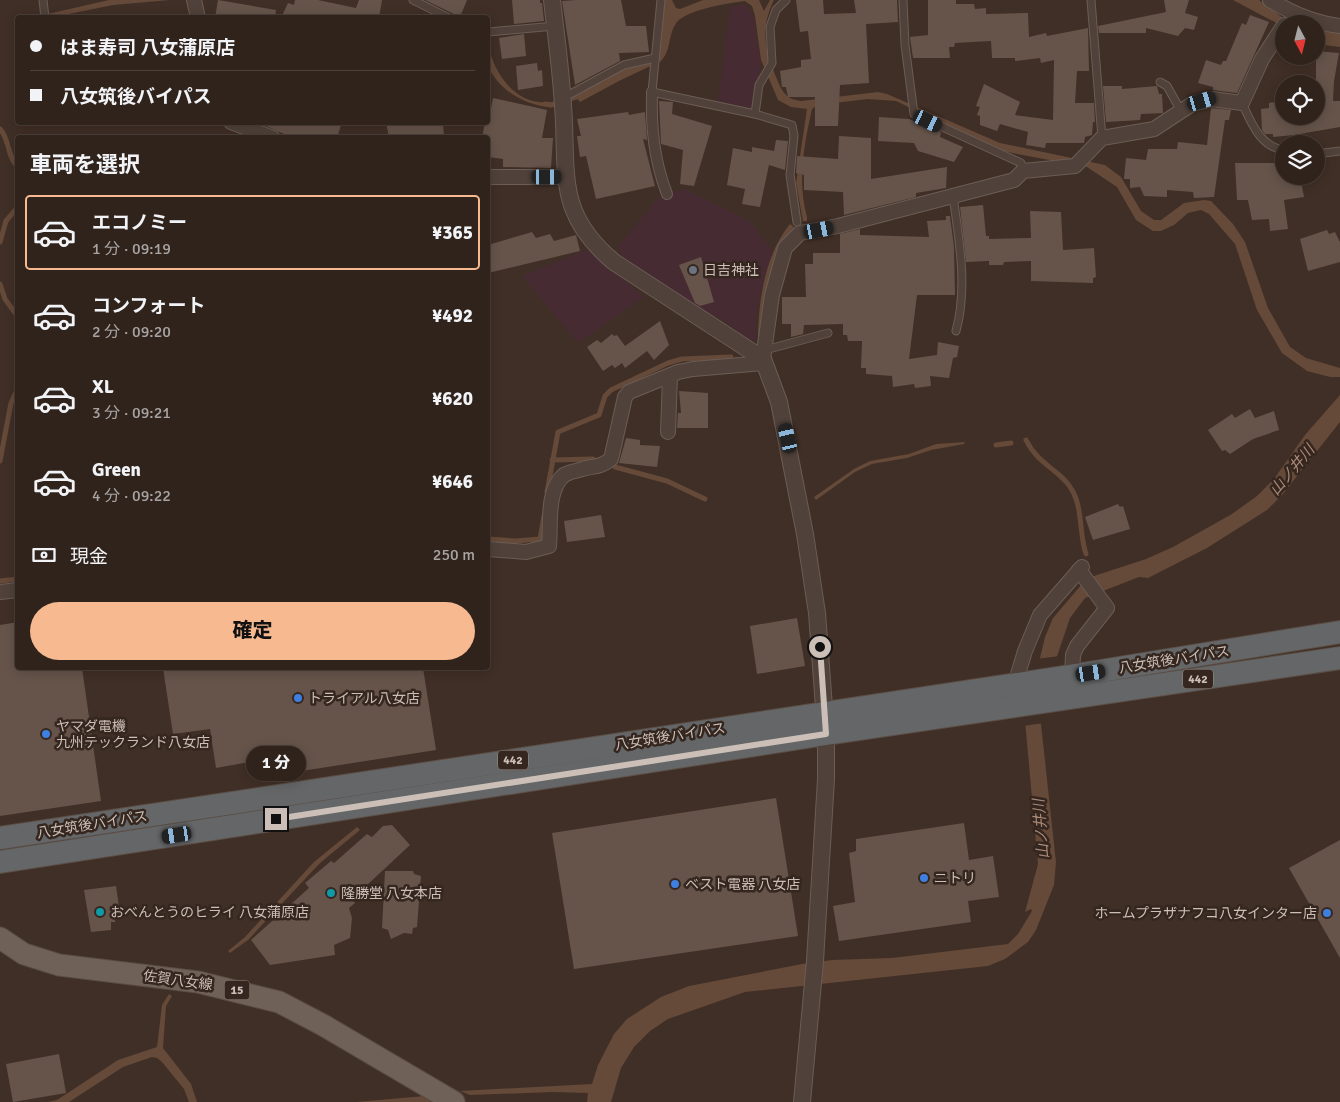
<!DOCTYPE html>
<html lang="ja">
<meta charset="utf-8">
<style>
body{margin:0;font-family:Signika,"Noto Sans JP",sans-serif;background:#382b25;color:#f1f3f6;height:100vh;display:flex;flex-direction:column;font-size:19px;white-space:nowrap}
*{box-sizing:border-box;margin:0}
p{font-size:16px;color:#a8a4a3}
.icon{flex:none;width:28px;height:28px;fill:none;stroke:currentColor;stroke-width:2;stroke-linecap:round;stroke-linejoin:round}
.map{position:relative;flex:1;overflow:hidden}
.sheet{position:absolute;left:15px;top:135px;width:475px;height:535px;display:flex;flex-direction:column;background:#30231c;border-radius:5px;box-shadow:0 2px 12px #0003,0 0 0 1px #4b403b}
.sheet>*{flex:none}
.banner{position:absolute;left:15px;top:15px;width:475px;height:110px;border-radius:5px;box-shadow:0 2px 12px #0003,0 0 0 1px #4b403b;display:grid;align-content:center;height:110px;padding:0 15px;background:#30231c}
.needle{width:32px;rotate:173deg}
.fabs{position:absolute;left:1275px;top:15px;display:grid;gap:10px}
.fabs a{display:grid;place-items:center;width:50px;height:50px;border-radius:50%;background:#30231c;box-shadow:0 2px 12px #0003,0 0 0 1px #4b403b;font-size:25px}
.end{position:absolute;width:22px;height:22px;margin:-11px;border:6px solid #cbbfb7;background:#111;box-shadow:0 0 0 2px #111}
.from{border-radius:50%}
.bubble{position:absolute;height:35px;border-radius:18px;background:#30231c;box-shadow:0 2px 12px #0003,0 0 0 1px #4b403b;font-size:16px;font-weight:800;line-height:35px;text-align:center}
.car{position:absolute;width:15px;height:30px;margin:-15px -8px;border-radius:6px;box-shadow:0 0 4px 1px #0007;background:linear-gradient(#222 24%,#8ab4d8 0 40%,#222 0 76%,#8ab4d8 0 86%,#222 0)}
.banner b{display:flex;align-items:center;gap:18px;height:48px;font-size:19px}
.banner b+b{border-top:1px solid #4b403b}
.banner i{width:12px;height:12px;background:#f1f3f6}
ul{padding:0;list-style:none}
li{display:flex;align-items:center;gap:15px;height:75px;margin:0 10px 8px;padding:0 5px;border:2px solid transparent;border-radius:5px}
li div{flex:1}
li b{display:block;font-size:19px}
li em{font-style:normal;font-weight:800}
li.on{border-color:#f7b990}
li>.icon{width:45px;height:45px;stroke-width:1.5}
h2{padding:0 15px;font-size:22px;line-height:60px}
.pay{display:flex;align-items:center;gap:12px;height:55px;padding:0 15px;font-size:19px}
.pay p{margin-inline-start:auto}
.action{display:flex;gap:10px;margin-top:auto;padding:10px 15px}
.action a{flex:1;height:58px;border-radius:30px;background:#f7b990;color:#111;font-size:20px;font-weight:800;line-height:58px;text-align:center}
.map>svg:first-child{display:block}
</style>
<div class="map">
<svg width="1340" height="1102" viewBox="0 0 1340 1102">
<rect width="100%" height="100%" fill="#402f26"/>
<g fill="#462c32">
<path d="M746,4L754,17L761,68L753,109L718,101L730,7Z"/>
<path d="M684,189L749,221L773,251C764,280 753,310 756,340L751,342L720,318L696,309L621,255L618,246L658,198Z"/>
<path d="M587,249L644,297L578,343L522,276Z"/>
</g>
<g fill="#654939">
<path d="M109,0H170L113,5L54,17L30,18Z"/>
<path d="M665,0H672L676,8L680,9L703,0H759L764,11L770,0H774C761,26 764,46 774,72C781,88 783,99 801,101L878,92L887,94L1000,143L1105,165L1121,177L1141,211L1154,220H1161L1184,203L1204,200L1211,201L1233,224L1245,242L1268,308L1290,347L1306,358L1340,368V377H1330L1307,371L1282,353L1257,310L1235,244L1209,214L1201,210L1188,213L1174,225L1161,231H1153L1136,220L1117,187L1087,167L1002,151L896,101L868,99L817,105L812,109C804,145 797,180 807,217V221H803L796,183L807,109L791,107L778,100L761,60L755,16L752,6L745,1C729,3 682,10 675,25C668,37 671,51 661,61L619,81L580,102L575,96L625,67L658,58Z"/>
<path d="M1233,0H1259L1290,23L1303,24H1284V27Z"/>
<path d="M1316,28L1340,33V47L1324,45L1316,42Z"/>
<path d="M488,42C492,71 515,107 551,102V107C527,106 497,90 488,65C486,59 487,48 488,42Z"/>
<path d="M790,224L794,227C768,257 764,303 760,340H758C758,302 765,254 790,224Z"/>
<path d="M1340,395V422L1282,495L1267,510L1207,548L1148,578L1139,577L1085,598L1070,618L1045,692L1041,724L1056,862L1054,885L1036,930L1028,942L1005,959L988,966L745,992L668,1019L650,1031L634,1047L621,1068L611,1102H587L588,1093L553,1092L470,1095L460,1091L592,1084L598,1065L614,1034L627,1019L661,997L689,986L802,964L832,960L892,958L1008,944L1018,934L1032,911L1031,909L1025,912L1038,864L1025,721L1045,637L1053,618L1082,584L1094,576L1146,559L1173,547L1232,514L1257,496L1274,479L1305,435Z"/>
<path d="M965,442L964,444L931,450L907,458L872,464L855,472L816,500L814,497L854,469L870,461L909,454L936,444Z"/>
<path d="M357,827L360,830L320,863L248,940L230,953L228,951L245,937L314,862Z"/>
<path d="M169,994L172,996L166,1006L163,1048L191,1084L197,1102H189L184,1089L162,1062L157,1058L152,1057L123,1067L69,1102H48L57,1100L118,1060L157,1047L162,1005Z"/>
<path d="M425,1096L431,1102H356Z"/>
</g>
<path fill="#402f26" d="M1060,656L1047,693L1044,723L1023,726L1036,659Z"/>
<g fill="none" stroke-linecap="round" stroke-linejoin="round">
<g stroke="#654939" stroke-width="5">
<path d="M545,104L551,105L582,95"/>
<path d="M0,129C10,140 7,157 18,167"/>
<path d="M0,242L6,221L18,207"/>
<path d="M0,284L5,299L18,317"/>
<path d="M1026,440C1039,466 1061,470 1072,490C1083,509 1079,534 1086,554"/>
<path d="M996,445L1011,443"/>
<path d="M552,460L593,459"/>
<path d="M0,461L11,403L18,388"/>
<path d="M615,467L667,481L705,499"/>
<path d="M547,492L558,432L599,415L605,396L611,390L668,363L682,359L731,357"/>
<path d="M488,539L515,541L540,539L544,516"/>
<path d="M0,581L18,579"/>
</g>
</g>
<g fill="#66544a">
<path d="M218,0L276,10L275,18H215Z"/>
<path d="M295,0H318L356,8L359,0H382L379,18H281L288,3L294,5Z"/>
<path d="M425,0H467L460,17Z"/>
<path d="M512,0H540V3H542L544,21L514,24Z"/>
<path d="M576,0H621L626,26H646L649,52L619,53L620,61L575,85L562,1Z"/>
<path d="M796,0H823L824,14L856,13L854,0H897L898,22L866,24L869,83L840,85L838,126H815V97H788L786,87H782L780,71L801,67V60L811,59L808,31L800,32Z"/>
<path d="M928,0H956V4H974L975,9L986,8V14L1028,13L1029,37L1046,33L1047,36L1088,28L1089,71H1077L1075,103H1094L1095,122H1093L1092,135L1085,137L1084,143H1046L1045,148L1026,145L1028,132L1000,124L997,131L980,125V116L977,115L980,107L976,106L984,84L1020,102L1015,115L1053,120L1054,60L1041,63L1040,58L1015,61V58H992L991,41L955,43L954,47H949L950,58H913L910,37L928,35Z"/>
<path d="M1164,0H1189L1185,13L1198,17L1194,30L1185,28L1178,36L1146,28V33H1099L1098,26L1166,12Z"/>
<path d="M1250,15L1269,22L1237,93L1213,90V87L1198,83L1206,60L1221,65L1223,61H1226L1242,23L1246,25Z"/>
<path d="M524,34L526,56L502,59L499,38Z"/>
<path d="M1316,51L1339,53L1334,81L1333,101H1340V127L1294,135L1273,137V134H1265L1262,130L1261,109L1269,108V103L1284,101V116H1316Z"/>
<path d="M537,63L538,71L542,70L543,86L518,90L516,66Z"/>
<path d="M1103,86H1122V89L1157,86L1159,94H1162L1163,113L1141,114L1140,120L1106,122Z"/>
<path d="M493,98L547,110L542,138H553L551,168L503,167V159L488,157V138H482L485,122H488L489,119Z"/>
<path d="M659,101L673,102L672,114L712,126L694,186L680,184L683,150L661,144Z"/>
<path d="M1211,108L1231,110L1229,120H1225L1214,197L1194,198L1193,192L1167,190V197L1144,196L1140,187L1130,188V179H1124L1126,158L1146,160L1148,149H1177L1178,142L1207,145Z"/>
<path d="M628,112L629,115L645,112L647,140L643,139L655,186L596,199L586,156L580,157L577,136H581L577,119Z"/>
<path d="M879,117L909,119L941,132L940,137L963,147L954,162L918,151L914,143L878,141Z"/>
<path d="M257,122H342L337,138H286V135Z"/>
<path d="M386,122H443L444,138H389Z"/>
<path d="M839,136L871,138V179L947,167L946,188L916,193V197L844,215L843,192L804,190V175L796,173L797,156L838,159Z"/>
<path d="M776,140L788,141L785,170L769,165L760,207L742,204L745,189L727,185L733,148L752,152V147L774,151Z"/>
<path d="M1235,163H1284V176H1300L1304,197L1284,200L1288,229L1270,231L1269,219L1252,220L1248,200H1237Z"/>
<path d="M983,205L986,236H989V239L1031,238L1030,211L1061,212L1063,250L1094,248L1096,277L1093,278V283L1031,281V261L1004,262L1003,265H989V261L966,262L960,207Z"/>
<path d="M946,216H950L954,247L955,295H917L909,359L937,355L938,342L959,346L957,357L953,358L949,378L930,376L931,386L915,388L914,384L893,387L892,376L866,374V368H861L862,341H848L847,335H843V324L804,325L803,334L791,337V324H782V297H806L805,264H813V253H840V234L860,229V235L929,237L927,221L946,220Z"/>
<path d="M1327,230L1329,234L1335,232L1340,242V262L1308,271L1300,239Z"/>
<path d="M532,232L536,238L550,234L554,241L576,235L580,251L488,273V245Z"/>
<path d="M701,257L714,302L700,306L695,303L679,265Z"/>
<path d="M660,321L669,345L654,360L647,351L625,368L622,363L615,368L612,365L603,371L587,347L597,340L601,343L612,334L614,336L617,335L625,346Z"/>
<path d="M679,391L708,393V428H677L678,413H681Z"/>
<path d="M1250,409L1255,418L1274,411L1279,430L1253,439L1230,454L1225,450L1222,451L1208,430L1232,414L1235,418Z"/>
<path d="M626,438L640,440V445L660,446L657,467L619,463Z"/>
<path d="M1118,504L1120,507L1123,506L1130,529L1093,540L1085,517Z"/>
<path d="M601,515L605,537L567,542L564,521Z"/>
<path d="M797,618L805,666L757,674L750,626Z"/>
<path d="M18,622V668H82L101,801L0,816V625Z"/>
<path d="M163,668H423L436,750L257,778L255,761L216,768L210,729L173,734Z"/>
<path d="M776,798L798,936L574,969L552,833Z"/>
<path d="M964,823L969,860L993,856L999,897L968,901L971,922L839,941L833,906L855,902L849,853L856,851V839Z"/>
<path d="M392,825L410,845L352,899L355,903L349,908L352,918L350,938L334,945L335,955L270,965L251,940L309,888L305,883L331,861L334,863L367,834L372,837L383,826Z"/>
<path d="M1340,840V958L1289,868Z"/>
<path d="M385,871H413L414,874L421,876L417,927L413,928L412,934L404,933L391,939L388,930L382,928Z"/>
<path d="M116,886L119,907H114L115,922H111V930L91,932L84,890Z"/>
<path d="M59,1054L66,1093L13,1102L6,1064Z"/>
</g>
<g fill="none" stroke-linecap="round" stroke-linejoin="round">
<g stroke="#6b5d55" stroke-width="9">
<g id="service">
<path d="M43,0L45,18"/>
<path d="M413,0L449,18"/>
<path d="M661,0L652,92L755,114"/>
<path d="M786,0L776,10L770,27L772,63L759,85L755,114L792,125L794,136L790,175L797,222"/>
<path d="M903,0L905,45L914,114L1021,163L1023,171"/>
<path d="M1091,0L1102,138"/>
<path d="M488,32L555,26"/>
<path d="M1160,82L1167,86L1181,111"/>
<path d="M563,98L624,65L655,58"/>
<path d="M1242,103C1251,122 1260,147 1284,150"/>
<path d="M1316,154L1340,151"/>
<path d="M953,196C959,239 968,288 956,331"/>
<path d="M765,350L828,333"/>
</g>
</g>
<g stroke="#6b5d55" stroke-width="12">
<path id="pedestrian" d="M652,92C651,128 654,160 667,194"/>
</g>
<g stroke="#6b5d55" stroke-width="16">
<g id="minor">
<path d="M194,0L198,18"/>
<path d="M1270,0C1293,14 1314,23 1340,26"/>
<path d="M231,122L273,138"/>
<path d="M488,177H567"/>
<path d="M763,359L772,295L785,248L800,233L838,226L1014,180L1023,171L1075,166L1102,138L1154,129L1192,104L1212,99L1242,103L1262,59L1284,25"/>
<path d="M668,432L670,376"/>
<path d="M488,549L526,552L549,546C551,526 546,490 564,475C568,473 574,471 579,470C593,465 598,469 611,459L625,397L629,392L678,372L693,369L765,363"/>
<path d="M0,592L18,590"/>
<path d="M1072,676L1073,655L1077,646L1107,608L1079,570"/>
<path d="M1015,684L1025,651L1040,615L1082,567"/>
</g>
</g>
<g stroke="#6b5d55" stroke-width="18">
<path id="tertiary" d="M552,0C556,35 561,71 563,106C566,136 562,180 573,208C581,230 596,247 614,262L763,359L779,402L805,534L817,613L826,734V779L815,961L802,1102"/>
</g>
<g stroke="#594c44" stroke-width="23">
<path id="primary" d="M0,938L24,954L59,965L198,982L279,1002L323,1025L454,1102"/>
</g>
<g stroke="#5b4d45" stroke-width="24">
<g id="trunk">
<path d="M0,838L1064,677L1340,632"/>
<path d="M0,862L826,734L1340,658"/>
</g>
</g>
<use href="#service" stroke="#50423a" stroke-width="7"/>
<use href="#pedestrian" stroke="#50423a" stroke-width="10"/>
<use href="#minor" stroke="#50423a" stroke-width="14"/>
<use href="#tertiary" stroke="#50423a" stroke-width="16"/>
<use href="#primary" stroke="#706158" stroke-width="21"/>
<use href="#trunk" stroke="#646667" stroke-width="22"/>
</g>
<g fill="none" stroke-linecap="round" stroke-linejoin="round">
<path stroke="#cbbfb7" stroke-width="6" d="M276,819L826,734L820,647"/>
</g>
<circle fill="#6b7280" stroke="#35271f" stroke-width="2" cx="693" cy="270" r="5"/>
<g fill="#3f7fe0" stroke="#35271f" stroke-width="2">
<circle cx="298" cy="698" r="5"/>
<circle cx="46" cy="734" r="5"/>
<circle cx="924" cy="878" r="5"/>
<circle cx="675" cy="884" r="5"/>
<circle cx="1327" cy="913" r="5"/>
</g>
<g fill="#0f9aa8" stroke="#35271f" stroke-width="2">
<circle cx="331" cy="893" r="5"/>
<circle cx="100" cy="912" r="5"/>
</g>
<g text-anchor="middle" stroke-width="5" stroke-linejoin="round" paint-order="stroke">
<g fill="#35271f" stroke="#9e9189" stroke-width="1">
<rect x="1183" y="669.5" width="30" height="19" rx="4"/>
<rect x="498" y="750.5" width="30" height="19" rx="4"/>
<rect x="224.5" y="980.5" width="25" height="19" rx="4"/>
</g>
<g font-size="12" font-weight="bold" fill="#cbbfb7">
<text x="1198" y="683">442</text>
<text x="513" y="764">442</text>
<text x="237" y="994">15</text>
</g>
<g font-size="14" fill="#cbbfb7" stroke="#35271f" text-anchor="start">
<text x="703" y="275">日吉神社</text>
<text x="308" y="703">トライアル八女店</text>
<text x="56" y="731">ヤマダ電機<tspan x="56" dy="16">九州テックランド八女店</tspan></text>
<text x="934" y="883">ニトリ</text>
<text x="685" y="889">ベスト電器 八女店</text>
<text x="341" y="898">隆勝堂 八女本店</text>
<text x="110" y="917">おべんとうのヒライ 八女蒲原店</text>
<text x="1317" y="918" text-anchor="end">ホームプラザナフコ八女インター店</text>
</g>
<g font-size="14" fill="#cbbfb7" stroke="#35271f">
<text transform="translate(1174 659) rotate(-9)" y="5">八女筑後バイパス</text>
<text transform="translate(670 736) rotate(-9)" y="5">八女筑後バイパス</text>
<text transform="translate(92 824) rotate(-9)" y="5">八女筑後バイパス</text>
<text transform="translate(178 980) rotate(8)" y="5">佐賀八女線</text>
</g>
<g font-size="15" font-style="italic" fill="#ad8b78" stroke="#35271f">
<text transform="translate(1292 470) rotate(-50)" y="5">山ノ井川</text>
<text transform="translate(1041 829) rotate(-95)" y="5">山ノ井川</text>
</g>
</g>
</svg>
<div class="fabs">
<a><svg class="needle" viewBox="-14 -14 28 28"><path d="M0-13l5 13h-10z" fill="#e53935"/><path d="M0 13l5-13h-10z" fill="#a8a4a3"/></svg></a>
<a><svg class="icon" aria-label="locate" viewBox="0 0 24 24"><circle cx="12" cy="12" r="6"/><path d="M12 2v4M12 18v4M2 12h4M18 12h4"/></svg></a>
<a><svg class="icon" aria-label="layers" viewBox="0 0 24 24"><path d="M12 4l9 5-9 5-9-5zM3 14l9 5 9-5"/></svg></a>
</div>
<i class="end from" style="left:820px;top:647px"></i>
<i class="end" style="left:276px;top:819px"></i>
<div class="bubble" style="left:246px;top:746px;width:60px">1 分</div>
<i class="car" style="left:1202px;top:101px;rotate:74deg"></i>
<i class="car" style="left:928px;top:121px;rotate:116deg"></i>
<i class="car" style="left:547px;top:177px;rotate:90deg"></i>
<i class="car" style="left:819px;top:230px;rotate:79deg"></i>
<i class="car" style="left:788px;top:438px;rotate:347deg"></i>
<i class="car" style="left:1091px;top:673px;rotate:81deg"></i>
<i class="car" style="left:177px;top:835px;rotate:261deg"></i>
<div class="banner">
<b><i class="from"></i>はま寿司 八女蒲原店</b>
<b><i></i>八女筑後バイパス</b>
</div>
<section class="sheet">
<h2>車両を選択</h2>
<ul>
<li class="on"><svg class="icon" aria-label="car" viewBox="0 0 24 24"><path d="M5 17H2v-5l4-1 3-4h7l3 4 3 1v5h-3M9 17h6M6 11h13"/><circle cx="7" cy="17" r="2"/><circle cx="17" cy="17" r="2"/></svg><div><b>エコノミー</b><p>1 分 · 09:19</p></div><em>¥365</em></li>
<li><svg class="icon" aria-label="car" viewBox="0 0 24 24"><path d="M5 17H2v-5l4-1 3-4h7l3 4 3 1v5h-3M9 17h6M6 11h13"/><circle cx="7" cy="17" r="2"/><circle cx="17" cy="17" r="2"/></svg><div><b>コンフォート</b><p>2 分 · 09:20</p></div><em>¥492</em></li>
<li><svg class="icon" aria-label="car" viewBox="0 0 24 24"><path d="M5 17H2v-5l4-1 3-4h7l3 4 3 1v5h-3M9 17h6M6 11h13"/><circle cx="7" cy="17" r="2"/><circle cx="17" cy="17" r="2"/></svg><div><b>XL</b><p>3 分 · 09:21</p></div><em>¥620</em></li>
<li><svg class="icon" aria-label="car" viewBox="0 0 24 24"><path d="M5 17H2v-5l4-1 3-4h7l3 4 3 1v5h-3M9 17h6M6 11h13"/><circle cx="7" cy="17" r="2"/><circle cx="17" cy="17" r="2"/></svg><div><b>Green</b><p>4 分 · 09:22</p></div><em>¥646</em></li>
</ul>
<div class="pay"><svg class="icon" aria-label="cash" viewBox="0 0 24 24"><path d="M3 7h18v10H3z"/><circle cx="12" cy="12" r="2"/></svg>現金<p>250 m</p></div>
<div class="action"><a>確定</a></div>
</section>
</div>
